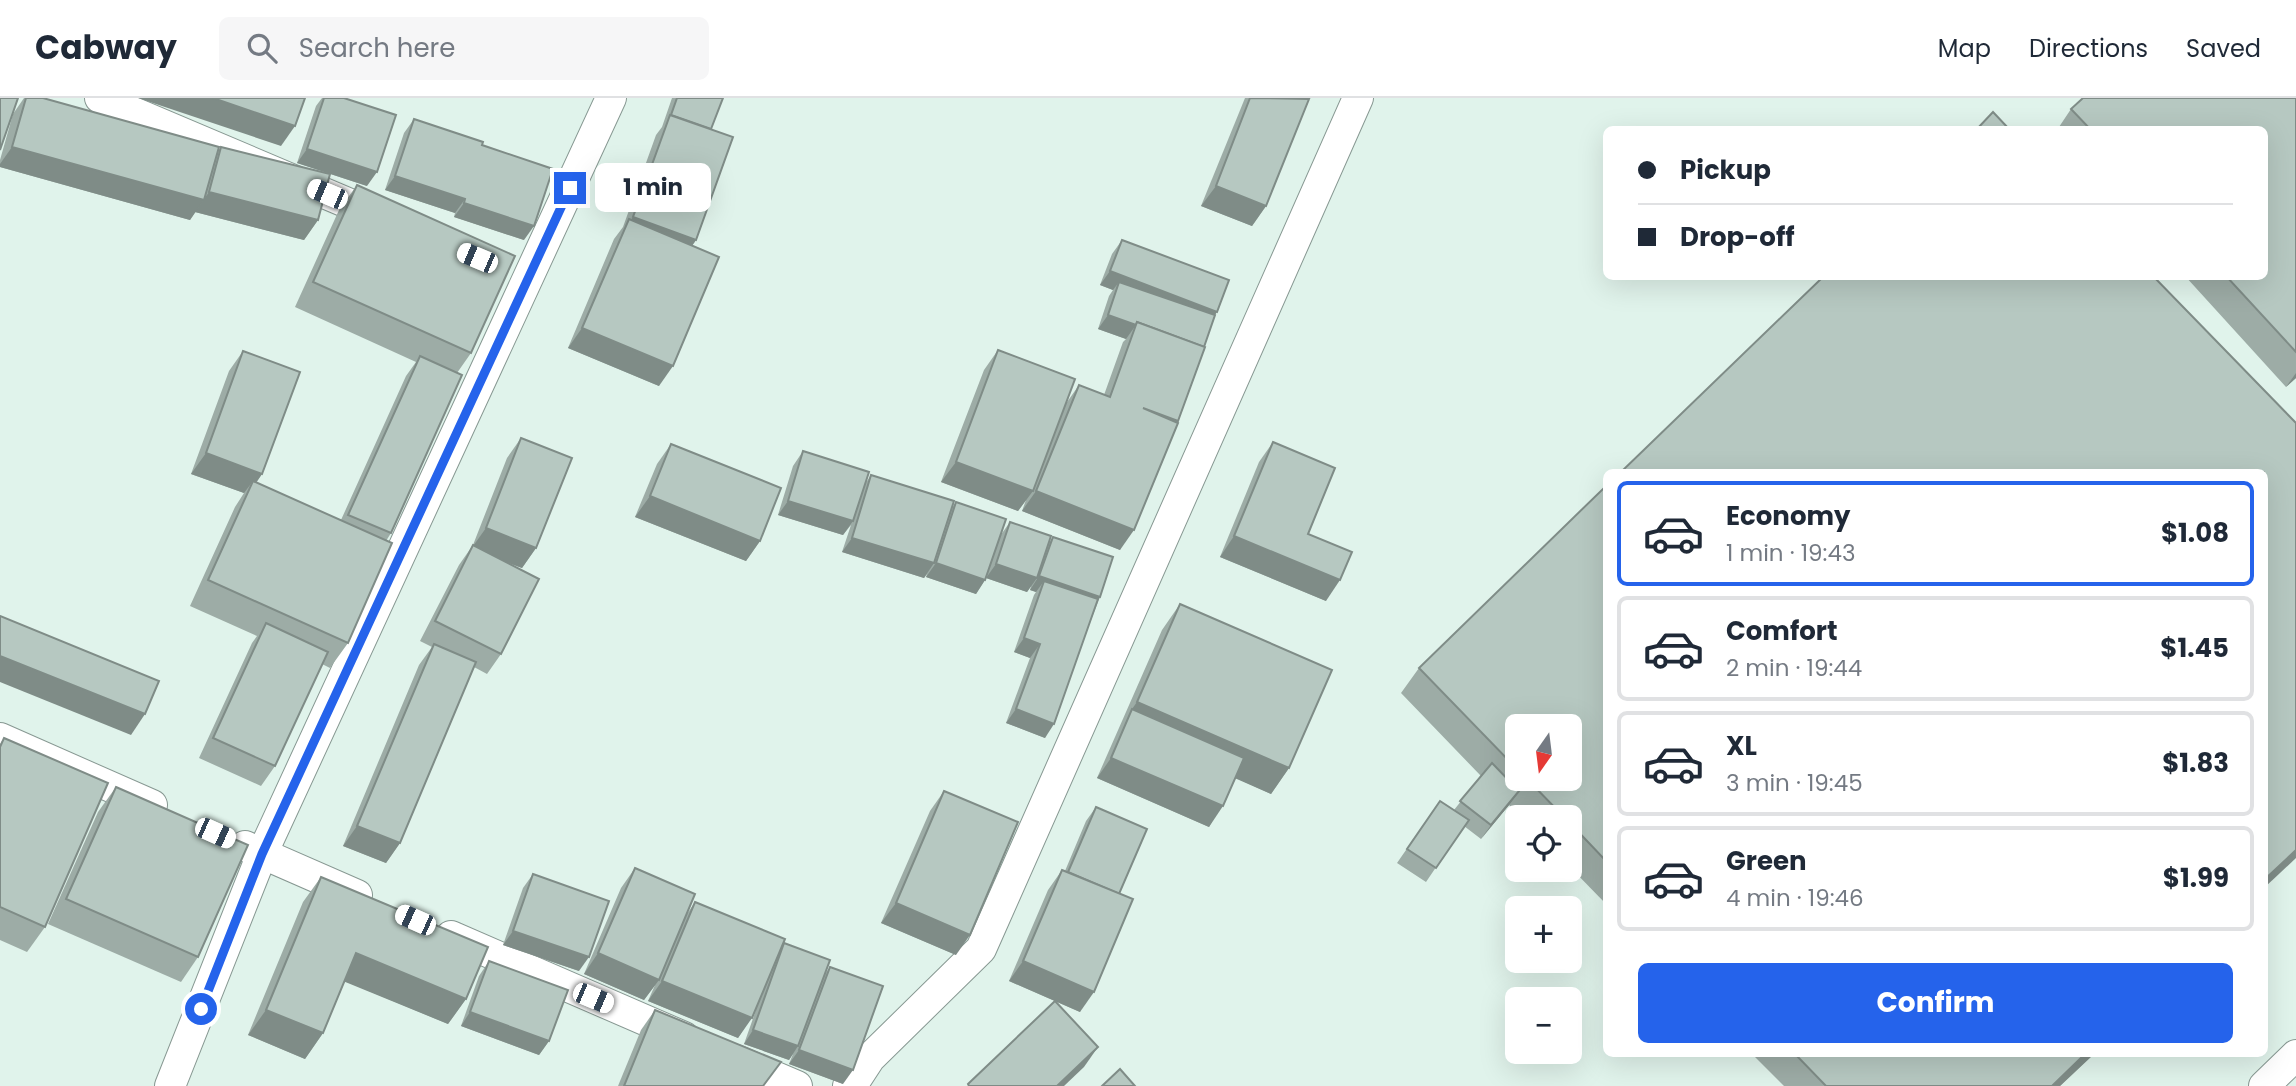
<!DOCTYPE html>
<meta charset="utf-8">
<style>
body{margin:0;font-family:Poppins,sans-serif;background:#f6f6f7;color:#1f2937;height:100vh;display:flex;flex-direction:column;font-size:26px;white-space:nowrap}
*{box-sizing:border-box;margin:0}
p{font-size:23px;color:#747a83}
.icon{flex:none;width:38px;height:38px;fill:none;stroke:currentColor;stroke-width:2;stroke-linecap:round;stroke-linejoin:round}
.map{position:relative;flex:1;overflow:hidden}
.side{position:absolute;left:1603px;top:371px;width:665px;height:588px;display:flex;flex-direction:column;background:#fff;border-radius:10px;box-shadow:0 7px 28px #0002}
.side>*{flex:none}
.guide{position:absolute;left:1603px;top:28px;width:665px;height:154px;border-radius:10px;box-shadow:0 7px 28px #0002;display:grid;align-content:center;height:154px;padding:0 35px;background:#fff}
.needle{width:46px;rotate:194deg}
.tools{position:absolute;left:1505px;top:616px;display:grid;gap:14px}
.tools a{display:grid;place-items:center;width:77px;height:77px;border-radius:10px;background:#fff;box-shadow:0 7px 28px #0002;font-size:35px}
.end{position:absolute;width:32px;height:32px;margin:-16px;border:9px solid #2563eb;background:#fff;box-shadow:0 0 0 4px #fff}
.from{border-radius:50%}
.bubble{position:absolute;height:49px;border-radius:10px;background:#fff;box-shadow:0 7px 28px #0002;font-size:23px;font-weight:700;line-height:49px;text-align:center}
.car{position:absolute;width:21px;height:42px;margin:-21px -10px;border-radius:9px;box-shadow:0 0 5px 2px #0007;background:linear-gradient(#fff 24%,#345 0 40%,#fff 0 76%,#345 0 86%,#fff 0)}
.guide b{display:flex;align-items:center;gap:24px;height:66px;font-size:26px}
.guide b+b{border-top:2px solid #e0e1e3}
.guide i{width:18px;height:18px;background:#1f2937}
ul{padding:12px 0 0;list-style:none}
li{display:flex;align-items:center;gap:21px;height:105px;margin:0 14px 10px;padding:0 21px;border:4px solid #e0e1e3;border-radius:10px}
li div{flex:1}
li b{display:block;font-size:26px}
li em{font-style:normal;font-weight:700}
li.selected{border-color:#2563eb}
li>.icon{width:63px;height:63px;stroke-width:1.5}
.button{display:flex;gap:14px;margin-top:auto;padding:14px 35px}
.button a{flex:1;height:80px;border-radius:10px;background:#2563eb;color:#fff;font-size:28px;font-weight:700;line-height:80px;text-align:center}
header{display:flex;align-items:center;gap:42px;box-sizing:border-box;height:98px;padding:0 35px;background:#fff;border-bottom:2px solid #e0e1e3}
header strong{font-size:33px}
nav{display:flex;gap:38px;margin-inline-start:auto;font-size:24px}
.search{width:490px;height:63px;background:#f6f6f7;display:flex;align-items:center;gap:18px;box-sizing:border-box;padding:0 24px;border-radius:10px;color:#747a83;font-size:26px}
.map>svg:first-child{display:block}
</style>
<header>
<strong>Cabway</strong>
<div class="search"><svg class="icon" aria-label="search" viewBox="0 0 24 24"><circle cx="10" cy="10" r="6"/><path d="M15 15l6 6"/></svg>Search here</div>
<nav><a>Map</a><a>Directions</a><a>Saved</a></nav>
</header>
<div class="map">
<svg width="2296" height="988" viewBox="0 0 2296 988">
<rect width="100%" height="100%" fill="#e0f3eb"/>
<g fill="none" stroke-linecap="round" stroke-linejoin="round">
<g stroke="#879892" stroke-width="32">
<g id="street">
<path d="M100,0L383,120"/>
<path d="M0,640L152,707"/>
<path d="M245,748L357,797"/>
<path d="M451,838L684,939"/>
<path d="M736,962L797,988"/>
<path d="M170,988L262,756L611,0"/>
<path d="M848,988L855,983L870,960L981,851L1358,0"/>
<path d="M2264,988L2296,957"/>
</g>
</g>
<use href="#street" stroke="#fff" stroke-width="30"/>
</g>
<g fill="#9daca6" fill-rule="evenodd">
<path d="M24,0H43L217,54L221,49L318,122L304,142L195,114L190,122L0,69V62L13,16Z"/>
<path d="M322,0H344L367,88L297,65L316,8Z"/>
<path d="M672,0H723L711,31L696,142L692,148L659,288L568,250L614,141L623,129L656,37L662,29Z"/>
<path d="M1245,0H1309L1266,108L1252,128L1201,108Z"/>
<path d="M2296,0V280L2286,289L2185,178H2264V32H2057L2071,11Z"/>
<path d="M414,21L482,47L524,142L454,119L455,115L385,92L404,35Z"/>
<path d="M357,87L471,255L457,275L391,435L386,443L348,545L330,570L322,566L275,668L261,688L199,660L252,545L257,538L190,508L235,409L244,395L191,376L229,273L243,253L262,376L256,385L341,422L406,278L416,264L295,209L339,112Z"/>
<path d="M1122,142L1215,217L1178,323L1120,452L1022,413L1026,402L1018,413L941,384L984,272L998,252L1065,307L1079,287L1104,297L1123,244L1126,241L1098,231L1109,198L1113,192L1100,187L1112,156Z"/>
<path d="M521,340L536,450L522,470L508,465L501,556L487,576L474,569L400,745L386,765L343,748L419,567L432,549L420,543L459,467L473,447L507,360Z"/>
<path d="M1273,344L1308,436L1326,503L1220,459L1259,364Z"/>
<path d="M671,346L760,443L746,463L635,419L657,366Z"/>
<path d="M803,353L865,386L871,377L951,411L956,404L985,482L976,496L926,479L927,476L924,480L842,454L851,427L843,437L778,417L793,368Z"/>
<path d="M1606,388V806L1570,769V719H1522L1509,707L1481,741L1464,728L1426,784L1397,765L1440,703L1454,712L1481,678L1401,595L1419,570ZM1517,628L1570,681H1517Z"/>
<path d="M1010,424L1048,446L1053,439L1100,499L1045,640L1006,625L1030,560L1014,554L1034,497L1036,494L1030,492L1031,488L1027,494L986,480L1000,438Z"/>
<path d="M1180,506L1289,670L1271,696L1236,680L1209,729L1097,680L1162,532Z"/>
<path d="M4,640L45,829L27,854L0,842V646Z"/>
<path d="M116,689L198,859L181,884L48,826L98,714Z"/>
<path d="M944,693L956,857L881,825L930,713Z"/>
<path d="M1096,709L1119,796L1080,914L1009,883L1048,792L1062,772L1065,773L1086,723Z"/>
<path d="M635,770L687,816L695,804L782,849L784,845L824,877L830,869L843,986L789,966L793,956L789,962L744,946L756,912L738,940L648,903L655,887L644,902L584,876L621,790Z"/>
<path d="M533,776L579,873L503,847L523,790Z"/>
<path d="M321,779L466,901L448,926L345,883L323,935L305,961L248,937L303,804Z"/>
<path d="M489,863L549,943L539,957L461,928L479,878Z"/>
<path d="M655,912L764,988H618L641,932Z"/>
<path d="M1752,956H2094L2060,988H1784Z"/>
</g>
<g fill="#7f8c87">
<path d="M138,0H213L295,28L281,48Z"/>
<path d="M12,49L204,102L190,122L0,69V66Z"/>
<path d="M307,51L377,74L367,88L297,65Z"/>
<path d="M395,78L465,101L455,115L385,92Z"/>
<path d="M1216,88L1266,108L1252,128L1201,108Z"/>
<path d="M209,94L318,122L304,142L195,114Z"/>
<path d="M464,105L534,128L524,142L454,119Z"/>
<path d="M633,119L696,142L682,162L624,132Z"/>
<path d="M1110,173L1217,214L1208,228L1119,184L1113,192L1100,187Z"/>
<path d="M1108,217L1136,227L1126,241L1098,231Z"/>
<path d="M582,230L673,268L659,288L568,250Z"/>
<path d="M2296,275V280L2286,289Z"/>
<path d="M206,355L262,376L248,396L253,383L244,395L191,376Z"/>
<path d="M956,364L1033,393L1018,413L941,384Z"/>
<path d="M1036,393L1134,432L1120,452L1022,413Z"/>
<path d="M650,398L760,443L746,463L635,419Z"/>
<path d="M788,403L853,423L843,437L778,417Z"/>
<path d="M486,430L536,450L522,470L471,451Z"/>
<path d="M1234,438L1340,482L1326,503L1220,459Z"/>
<path d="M852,440L934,465L924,480L842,454Z"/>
<path d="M936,465L985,482L976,496L926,479Z"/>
<path d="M996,466L1037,480L1027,494L986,480Z"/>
<path d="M1039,478L1100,499L1090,513L1044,483L1036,494L1030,492Z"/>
<path d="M1024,540L1040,546L1030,560L1014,554Z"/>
<path d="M0,558L145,616L131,637L0,584Z"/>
<path d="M1137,604L1289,670L1271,696L1123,631L1132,611Z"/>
<path d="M1016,611L1054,626L1045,640L1006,625Z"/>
<path d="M1111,660L1223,708L1209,729L1097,680Z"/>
<path d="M1519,693L1509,707L1481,741L1491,727Z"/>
<path d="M357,728L400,745L386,765L343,748Z"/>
<path d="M2296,752V760L2264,790V782Z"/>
<path d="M896,805L970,837L956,857L881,825Z"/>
<path d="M513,833L589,859L579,873L503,847Z"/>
<path d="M356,855L466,901L448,926L338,881Z"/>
<path d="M598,855L659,882L644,902L584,876Z"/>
<path d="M1023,863L1094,894L1080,914L1009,883Z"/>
<path d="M662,883L752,920L738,940L648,903Z"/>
<path d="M266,912L323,935L305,961L248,937Z"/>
<path d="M470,914L549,943L539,957L461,928Z"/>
<path d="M753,932L798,948L789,962L744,946Z"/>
<path d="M1098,949L1084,969L1064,988H1057Z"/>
<path d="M799,952L853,972L843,986L789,966Z"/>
<path d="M2085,956H2094L2060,988H2052Z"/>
</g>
<g fill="#b6c8c1" stroke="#7f8c87" stroke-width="2">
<path d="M0,0H18L0,52Z"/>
<path d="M26,0H43L219,49L204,102L12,49Z"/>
<path d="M213,0H305L295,28Z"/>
<path d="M324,0H344L396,17L377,74L307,51Z"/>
<path d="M677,0H723L711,31L671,17Z"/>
<path d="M1250,0L1309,1L1266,108L1216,88Z"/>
<path d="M2083,0H2296V254L2226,178H2264V32H2091L2071,11Z"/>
<path d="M1993,14L2010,32H1976Z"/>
<path d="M670,17L733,39L696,142L633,119Z"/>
<path d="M414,21L483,44L482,47L553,71L534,128L464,105L465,101L395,78Z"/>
<path d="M221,49L330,76L318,122L209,94Z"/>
<path d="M357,87L515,158L471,255L313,184Z"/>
<path d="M629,121L719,159L673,268L582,230Z"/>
<path d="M1122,142L1229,182L1217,214L1110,173Z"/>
<path d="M1824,178H2153L2296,325V752L2264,782V374H1621Z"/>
<path d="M1119,184L1215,217L1204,249L1137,224L1136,227L1108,217Z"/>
<path d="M1137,224L1205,249L1178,323L1143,310L1178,325L1134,432L1036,393L1079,287L1110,299Z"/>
<path d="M998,252L1075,281L1033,393L956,364Z"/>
<path d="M243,253L300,274L262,376L206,355Z"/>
<path d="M420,258L462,277L391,435L348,417Z"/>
<path d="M521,340L572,360L536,450L486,430Z"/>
<path d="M1273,344L1335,370L1308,436L1352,454L1340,482L1234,438Z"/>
<path d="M671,346L781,390L760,443L650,398Z"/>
<path d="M803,353L869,374L853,423L788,403Z"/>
<path d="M871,377L954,403L934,465L852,440Z"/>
<path d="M253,383L392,445L348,545L208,482Z"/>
<path d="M1606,388V763L1570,725V719H1564L1527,681H1570V628H1517V671L1419,570Z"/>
<path d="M956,404L1006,421L985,482L936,465Z"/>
<path d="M1010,424L1051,438L1037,480L996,466Z"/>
<path d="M1053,439L1113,459L1100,499L1039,478Z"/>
<path d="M473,447L539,481L501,556L435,523Z"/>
<path d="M1044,483L1098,501L1054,626L1016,611L1040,546L1024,540Z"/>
<path d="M1180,506L1332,572L1289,670L1137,604Z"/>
<path d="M0,518L159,583L145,616L0,558Z"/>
<path d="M266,525L328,554L275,668L213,640Z"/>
<path d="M434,546L476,564L400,745L357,728Z"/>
<path d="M1132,611L1244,660L1223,708L1111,660Z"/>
<path d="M4,640L108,685L45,829L0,809V649Z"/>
<path d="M1492,665L1519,693L1491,727L1460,703Z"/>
<path d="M116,689L248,747L198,859L66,801Z"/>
<path d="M944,693L1018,724L970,837L896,805Z"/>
<path d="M1440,703L1469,722L1436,770L1407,751Z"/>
<path d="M1096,709L1147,731L1119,796L1068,774Z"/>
<path d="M635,770L695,796L659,882L598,855Z"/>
<path d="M1062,772L1133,801L1094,894L1023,863Z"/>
<path d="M533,776L609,803L589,859L513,833Z"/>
<path d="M321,779L488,849L466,901L356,855L323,935L266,912Z"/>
<path d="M695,804L785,841L752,920L662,883Z"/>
<path d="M784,845L830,862L798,948L753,932Z"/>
<path d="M489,863L568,892L549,943L470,914Z"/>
<path d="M830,869L883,888L853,972L799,952Z"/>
<path d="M1055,903L1098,949L1057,988H969L968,986Z"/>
<path d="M655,912L781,964L763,988H624Z"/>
<path d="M1795,956H2085L2052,988H1826Z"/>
<path d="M1120,971L1135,988H1102Z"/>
</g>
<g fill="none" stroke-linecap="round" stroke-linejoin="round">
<path stroke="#2563eb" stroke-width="9" d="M201,911L262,756L570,90"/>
</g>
</svg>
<div class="tools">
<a><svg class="needle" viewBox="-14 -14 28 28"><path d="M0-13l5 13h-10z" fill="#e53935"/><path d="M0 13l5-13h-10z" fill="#747a83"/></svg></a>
<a><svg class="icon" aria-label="locate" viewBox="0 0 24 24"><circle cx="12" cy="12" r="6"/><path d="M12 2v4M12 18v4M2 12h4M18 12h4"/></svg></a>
<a>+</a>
<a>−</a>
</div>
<i class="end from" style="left:201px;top:911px"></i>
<i class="end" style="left:570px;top:90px"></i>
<div class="bubble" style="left:595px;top:65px;width:116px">1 min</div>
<i class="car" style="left:327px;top:96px;rotate:293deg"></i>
<i class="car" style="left:477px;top:160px;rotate:293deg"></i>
<i class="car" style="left:215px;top:735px;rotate:114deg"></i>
<i class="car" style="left:415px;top:822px;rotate:294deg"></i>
<i class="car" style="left:593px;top:900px;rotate:113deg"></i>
<div class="guide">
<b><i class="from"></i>Pickup</b>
<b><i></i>Drop-off</b>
</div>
<section class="side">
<ul>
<li class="selected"><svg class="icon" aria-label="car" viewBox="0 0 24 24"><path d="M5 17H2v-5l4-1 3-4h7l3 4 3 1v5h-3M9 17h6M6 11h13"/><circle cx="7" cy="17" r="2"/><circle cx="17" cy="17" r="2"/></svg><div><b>Economy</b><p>1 min · 19:43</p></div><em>$1.08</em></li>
<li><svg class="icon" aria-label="car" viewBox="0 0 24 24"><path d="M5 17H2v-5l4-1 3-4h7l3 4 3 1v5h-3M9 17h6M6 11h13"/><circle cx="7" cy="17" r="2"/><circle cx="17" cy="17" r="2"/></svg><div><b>Comfort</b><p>2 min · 19:44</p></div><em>$1.45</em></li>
<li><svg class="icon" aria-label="car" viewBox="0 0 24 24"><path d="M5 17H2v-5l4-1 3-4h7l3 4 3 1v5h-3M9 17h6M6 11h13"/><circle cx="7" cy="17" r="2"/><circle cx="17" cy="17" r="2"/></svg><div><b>XL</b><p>3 min · 19:45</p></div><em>$1.83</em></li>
<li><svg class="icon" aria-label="car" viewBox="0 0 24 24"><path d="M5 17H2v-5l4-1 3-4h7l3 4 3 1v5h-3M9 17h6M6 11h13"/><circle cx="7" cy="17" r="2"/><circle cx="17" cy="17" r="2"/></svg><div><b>Green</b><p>4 min · 19:46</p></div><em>$1.99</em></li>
</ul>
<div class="button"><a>Confirm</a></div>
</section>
</div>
